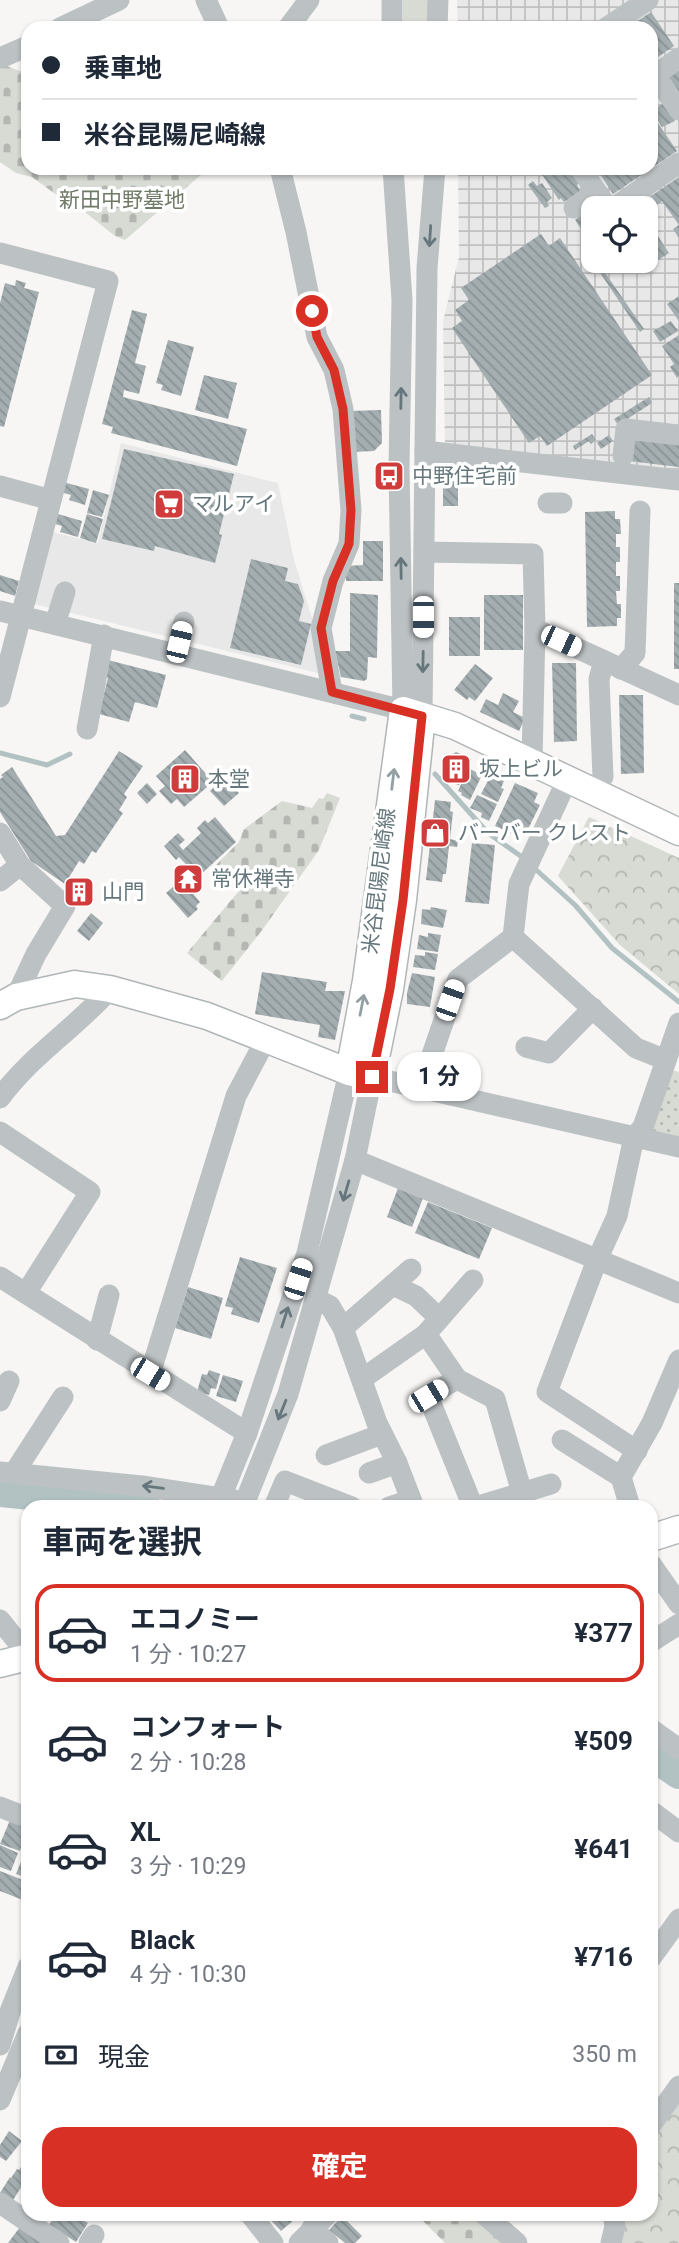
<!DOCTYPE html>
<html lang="ja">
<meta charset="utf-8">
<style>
body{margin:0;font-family:Roboto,"Noto Sans JP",sans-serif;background:#f2f2f3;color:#1f2937;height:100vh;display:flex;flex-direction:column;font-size:26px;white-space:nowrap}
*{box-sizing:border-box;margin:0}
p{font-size:23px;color:#747a83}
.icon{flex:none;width:38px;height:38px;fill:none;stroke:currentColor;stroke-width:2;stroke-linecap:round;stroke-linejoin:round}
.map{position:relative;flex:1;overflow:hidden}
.side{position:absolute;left:21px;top:1500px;width:637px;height:721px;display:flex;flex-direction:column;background:#fff;border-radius:21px;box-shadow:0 2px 5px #0004}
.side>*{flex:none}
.guide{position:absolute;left:21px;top:21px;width:637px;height:154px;border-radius:21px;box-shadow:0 2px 5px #0004;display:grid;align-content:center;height:154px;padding:0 21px;background:#fff}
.tools{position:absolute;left:581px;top:196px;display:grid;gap:14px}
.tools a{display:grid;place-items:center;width:77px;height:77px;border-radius:14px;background:#fff;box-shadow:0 2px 5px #0004;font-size:35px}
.end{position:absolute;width:32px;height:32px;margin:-16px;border:9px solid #d93025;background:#fff;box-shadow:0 0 0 4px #fff}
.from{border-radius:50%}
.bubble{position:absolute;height:49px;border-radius:21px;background:#fff;box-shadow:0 2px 5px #0004;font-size:23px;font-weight:700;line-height:49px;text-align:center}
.car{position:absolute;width:21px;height:42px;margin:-21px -10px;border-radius:9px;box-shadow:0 0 5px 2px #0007;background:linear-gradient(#fff 24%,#345 0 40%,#fff 0 76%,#345 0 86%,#fff 0)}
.guide b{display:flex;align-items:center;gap:24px;height:66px;font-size:26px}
.guide b+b{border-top:2px solid #e0e1e3}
.guide i{width:18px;height:18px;background:#1f2937}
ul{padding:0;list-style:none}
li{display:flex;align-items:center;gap:21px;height:98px;margin:0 14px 10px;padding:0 7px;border:4px solid transparent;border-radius:21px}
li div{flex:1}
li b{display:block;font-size:26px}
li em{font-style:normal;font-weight:700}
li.current{border-color:#d93025}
li>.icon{width:63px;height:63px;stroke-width:1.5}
h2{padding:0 21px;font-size:32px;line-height:84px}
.pay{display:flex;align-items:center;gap:18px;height:77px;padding:0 21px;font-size:26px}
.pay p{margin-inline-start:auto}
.cta{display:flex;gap:14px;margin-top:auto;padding:14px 21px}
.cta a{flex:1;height:80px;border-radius:21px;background:#d93025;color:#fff;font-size:28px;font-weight:700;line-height:80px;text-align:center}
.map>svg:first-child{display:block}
</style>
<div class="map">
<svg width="679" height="2243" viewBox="0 0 679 2243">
<defs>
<pattern id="industrial-grid" width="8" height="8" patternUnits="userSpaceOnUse" patternTransform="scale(1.75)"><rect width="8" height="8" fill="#e7e8e7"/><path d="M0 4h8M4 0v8" fill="none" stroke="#bfc1c0"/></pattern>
<pattern id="forest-crowns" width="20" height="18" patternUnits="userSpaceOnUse" patternTransform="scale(1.75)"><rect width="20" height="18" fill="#d8dbd4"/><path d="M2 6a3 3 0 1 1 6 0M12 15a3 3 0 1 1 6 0" fill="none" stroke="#b3b6b1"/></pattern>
<pattern id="cemetery-stones" width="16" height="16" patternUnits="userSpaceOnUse" patternTransform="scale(1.75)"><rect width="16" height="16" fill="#d8dbd4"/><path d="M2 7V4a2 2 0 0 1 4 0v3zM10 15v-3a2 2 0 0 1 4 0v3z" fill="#b3b6b1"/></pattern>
<pattern id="garden-dots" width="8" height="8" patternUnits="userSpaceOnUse" patternTransform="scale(1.75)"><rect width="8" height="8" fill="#d8dbd4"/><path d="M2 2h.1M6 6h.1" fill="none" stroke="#b3b6b1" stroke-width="1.8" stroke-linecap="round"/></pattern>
<pattern id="building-back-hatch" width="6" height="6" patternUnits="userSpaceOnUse" patternTransform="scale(1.75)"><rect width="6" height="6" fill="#a4aeb0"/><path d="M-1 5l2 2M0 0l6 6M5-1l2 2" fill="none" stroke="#899294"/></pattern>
</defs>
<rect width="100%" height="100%" fill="#f7f6f4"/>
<path fill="#e7e8e7" d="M121,443L278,483L294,560L312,618L321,666L318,673L34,604L48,531L98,543Z"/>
<path fill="url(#industrial-grid)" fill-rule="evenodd" d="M457,0H679V475L445,445L443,321L459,257L458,168H651V28H458ZM593,208H646V261H593Z"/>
<rect fill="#d8dbd4" x="403" y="0" width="25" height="28"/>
<g fill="url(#forest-crowns)">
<path d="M589,817L679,858V994L620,945L558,876Z"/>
<path d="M679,2096V2243H619L623,2214H651V2136Z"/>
</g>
<g fill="url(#cemetery-stones)">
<path d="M4,65L28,74V168H209L125,240L115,236L62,194L58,196L32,177L16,173L0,162V67Z"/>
<path d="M327,793L340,798L319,850L263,929L222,981L187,953L238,892L211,870L239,842L244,829L282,801L312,808L319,798L323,799Z"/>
<path d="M416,2214H472L505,2243H445Z"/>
</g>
<path fill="url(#garden-dots)" d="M668,1069L679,1072V1140L651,1134Z"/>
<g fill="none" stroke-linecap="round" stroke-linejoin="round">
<g stroke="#b2c2c2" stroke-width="5">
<path d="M352,716L364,719"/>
<path d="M0,753L47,765L70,754"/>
<path d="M435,774L488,833L522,857"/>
<path d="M533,867L575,905L612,948L679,1002"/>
</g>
<g stroke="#b2c2c2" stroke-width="30">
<path d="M0,1492L146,1507"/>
<path d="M651,1755L679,1774"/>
</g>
</g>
<g fill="url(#building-back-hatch)">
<path d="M651,12L674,46L651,62V28H627Z"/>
<path d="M679,68V98L665,77Z"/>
<path d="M664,103L675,121L662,127L652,111Z"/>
<path d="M651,113L677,151L613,194L596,168H651Z"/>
<path d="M542,168H569L580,183L577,185L580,191L564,202L561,198L559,200L539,170Z"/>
<path d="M679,177V238L673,229L679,225L662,201L657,205L651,196Z"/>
<path d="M533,181L537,186L542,183L552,198L547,202L549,206L545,208L528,185Z"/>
<path d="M593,208V235L588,239L575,220Z"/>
<path d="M646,218L669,253L644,269L639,261H646Z"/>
<path d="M541,234L549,246L560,238L652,375L547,446L540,436L529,443L452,328L462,321L455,310L469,300L461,288Z"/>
<path d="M593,256V261H597L644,329L640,332L590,258Z"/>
<path d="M16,280L26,283L24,288L39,292L4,427L0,426V303L5,283L15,286Z"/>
<path d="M679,296V321L667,304Z"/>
<path d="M132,310L147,314L135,363L146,366L139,394L124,390L123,397L247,429L237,466L111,433L113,427L102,424Z"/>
<path d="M671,321L678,331L660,342L653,331Z"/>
<path d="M679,335V376L677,378L670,367L674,364L662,346Z"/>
<path d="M168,340L194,347L181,396L161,390L163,385L156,383Z"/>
<path d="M204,375L237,383L228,419L195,410Z"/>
<path d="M649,397L652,403L618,425L614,419Z"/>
<path d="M381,410L382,443L374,451L353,452L351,411Z"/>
<path d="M592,434L596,440L591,444L589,441L575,450L573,446Z"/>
<path d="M609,435L613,441L601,449L597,443Z"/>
<path d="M632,436L679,442V467L629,461Z"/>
<path d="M124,449L234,474L219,534L222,535L215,563L155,546L154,551L102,539Z"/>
<path d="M443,463H457L458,474H443Z"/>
<path d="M458,476V506H443V477Z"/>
<path d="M63,482L89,489L85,505L69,500L71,495L60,492Z"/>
<path d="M93,490L109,495L102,517L87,513Z"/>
<path d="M615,511V519H620L621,534H616V547H620V562H616V576H620V591H616L617,604H621V618H617V626L587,627L585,512Z"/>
<path d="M58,514L82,521L78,537L60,532L62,526L55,524Z"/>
<path d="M87,514L103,519L96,543L80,538Z"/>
<path d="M363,541H383V581H346V566L363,565Z"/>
<path d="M251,559L288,568L285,581L298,584L304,601L299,621L311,624L301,665L230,648Z"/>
<path d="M0,575L19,581L15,596L0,591Z"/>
<rect x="674" y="583" width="5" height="86"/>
<path d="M350,593L378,595L377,658L368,657L367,679L364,681L341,677L335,651H350Z"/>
<rect x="484" y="595" width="39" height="55"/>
<rect x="449" y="617" width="31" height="39"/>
<path d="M108,660L166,675L157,708L135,702L129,722L99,714L108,678L103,677Z"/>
<path d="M552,663H576L577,741L554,742Z"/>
<path d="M475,664L493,678L475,701L469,697L467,700L454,690Z"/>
<path d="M503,693L519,701L513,712L525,718L519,731L480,712L486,699L498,705Z"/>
<path d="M619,695H643L644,773L621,774Z"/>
<path d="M185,750L213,782L184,807L177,799L171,804L159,791L165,786L156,776Z"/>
<path d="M119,751L143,766L124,794L127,797L119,810L123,813L96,853L92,851L84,864L79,861L65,884L31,861L0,812V779L3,777L1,775L12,767L56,836L65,835Z"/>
<path d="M456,752L471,759L459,785L452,783L443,775L450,756Z"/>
<path d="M468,768L482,775L470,800L461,795L462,793L458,791Z"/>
<path d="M491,775L504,781L501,788L504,789L498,802L481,794Z"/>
<path d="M225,777L239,793L224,806L210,791Z"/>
<path d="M147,783L157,794L147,804L137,793Z"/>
<path d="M515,783L538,793L534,802L540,805L527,831L522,829L518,837L495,826Z"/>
<path d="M477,795L497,804L489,821L481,817L482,813L470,808Z"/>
<path d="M435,800L451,802L450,811L453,812L450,839L458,841L457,847L449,846L446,874H443L442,882L426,880Z"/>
<path d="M215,817L236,842L198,877L179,857L176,860L164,846L178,833L185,840L179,845L183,850L201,833L197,828L205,820L208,823Z"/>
<path d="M472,843L495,845L489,904L465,902Z"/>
<path d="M181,880L200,902L196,906L198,909L188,918L166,893Z"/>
<path d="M75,884L87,893L82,899L71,890Z"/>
<path d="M431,907L447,910L443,928L421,924L422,909L430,910Z"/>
<path d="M91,913L103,923L89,941L77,931Z"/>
<path d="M428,933L441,935L438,952L417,949L419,935L428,937Z"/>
<path d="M425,952L438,954L435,970L413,967L415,955L425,956Z"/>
<path d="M262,972L327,982L325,991H345L335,1040L318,1037L320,1025L255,1014Z"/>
<path d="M412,973L435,977L430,1007L407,1004V993Z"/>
<path d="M398,1188L423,1198L412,1227L387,1217Z"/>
<path d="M428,1202L492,1228L479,1259L415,1233Z"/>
<path d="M240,1257L277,1268L259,1323L231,1314L233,1308L225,1306Z"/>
<path d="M188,1287L223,1298L211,1339L175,1328Z"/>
<path d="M209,1370L220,1374L216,1389L211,1388L209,1395L197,1392L202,1374L207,1375Z"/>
<path d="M223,1375L243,1381L236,1402L216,1396Z"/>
<path d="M10,1820L28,1827L20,1851L0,1844Z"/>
<path d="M28,1844V1878L16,1874Z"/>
<path d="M0,1845L18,1853L11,1871L0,1867Z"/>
<path d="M0,1871L28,1882V1902L0,1891Z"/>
<path d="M9,2131L22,2141L6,2161L0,2157V2145Z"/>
<path d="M24,2162L28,2164V2176L12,2202L0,2193L10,2177L11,2178L17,2169L19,2170Z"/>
<path d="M56,2214H72L88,2223L76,2242L49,2225Z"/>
<path d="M265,2214H301L281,2231Z"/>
<path d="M342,2216L362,2236L355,2243H345L329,2230Z"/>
<path d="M20,2227L42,2243H8Z"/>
</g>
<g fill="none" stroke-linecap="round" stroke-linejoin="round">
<g stroke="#b0b6b8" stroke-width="29">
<g id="major">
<path d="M0,1006L16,997L75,984L110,989L207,1016L349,1072L372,1077L390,989L403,900L422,716"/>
<path d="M349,1072L366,981L403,710L455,726L679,832"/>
<path d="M651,1538L679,1529"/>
<path d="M0,1664L28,1657"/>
</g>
</g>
<g stroke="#bcc1c3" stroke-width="21">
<path d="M206,0L219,28"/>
<path d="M60,28L119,0"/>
<path d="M288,28L309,0"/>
<path d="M392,28V0"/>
<path d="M437,28L438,0"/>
<path d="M606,28L648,0"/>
<path d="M0,58L28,46"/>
<path d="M655,75L679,110"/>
<path d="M651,78L679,58"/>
<path d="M280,168L296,232L317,337L334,370L343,409L351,510L349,544L333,581L321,628L332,692"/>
<path d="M580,168L606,205L615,207L679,163"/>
<path d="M574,208L596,193"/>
<path d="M0,253L108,281L0,697"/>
<path d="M425,451L679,480"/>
<path d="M623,456L626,429L679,435"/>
<path d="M0,486L51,500"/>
<path d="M548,503H562"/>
<path d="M424,552L533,554L535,629L532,761"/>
<path d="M0,611L403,710L399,466L402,300L393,168"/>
<path d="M55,624L65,592"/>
<path d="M535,629L679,695"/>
<path d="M176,654L184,622"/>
<path d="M621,669L635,653L640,511"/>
<path d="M422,716L427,268L435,168"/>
<path d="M87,729L104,635"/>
<path d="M603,777L599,679L604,661"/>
<path d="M568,778L519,884L513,937L636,1048L666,1060"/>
<path d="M0,833L20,865L65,906L36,954L16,997"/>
<path d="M0,881L20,865"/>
<path d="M526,1047L549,1053L593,1008"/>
<path d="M421,1087L458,979L513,937"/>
<path d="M0,1098C30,1056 76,1028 110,989"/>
<path d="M0,1132L90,1192L26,1293"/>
<path d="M355,1160L679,1293"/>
<path d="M0,1277L247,1433"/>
<path d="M393,1285L416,1296L439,1318"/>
<path d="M316,1299L330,1306L343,1328L377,1423L397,1463L414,1507"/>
<path d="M343,1328L411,1269"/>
<path d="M426,1334L457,1379L495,1399L522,1493"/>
<path d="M97,1340L109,1295"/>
<path d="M150,1374L236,1096L266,1039"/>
<path d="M362,1379L426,1334L473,1280"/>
<path d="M457,1379L428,1396L473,1507"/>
<path d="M0,1401L9,1381"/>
<path d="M562,1440L621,1477"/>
<path d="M637,1451L547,1392L597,1260L617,1216L634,1137L643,1127L679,1023"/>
<path d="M326,1455L382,1434"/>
<path d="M0,1472L142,1486L234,1500"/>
<path d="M14,1473L63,1397"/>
<path d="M369,1473L397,1463"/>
<path d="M217,1507L247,1433L307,1253L349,1072"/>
<path d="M243,1507L288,1394L355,1160L372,1077L679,1147"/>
<path d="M274,1507L285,1481L352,1507"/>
<path d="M389,1507L411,1500"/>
<path d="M475,1507L551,1484"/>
<path d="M630,1507L621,1477L652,1423L679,1360"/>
<path d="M651,1564L679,1604"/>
<path d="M0,1620L28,1655"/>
<path d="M651,1642L679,1624"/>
<path d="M651,1729L679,1749"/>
<path d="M0,1807L28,1818"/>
<path d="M651,1811L679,1832"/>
<path d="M651,1958L679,1919"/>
<path d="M0,2045L11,2009L28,1967"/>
<path d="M0,2100L28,2033"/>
<path d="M651,2125L679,2086"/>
<path d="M0,2203L59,2243"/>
<path d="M250,2214L273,2243"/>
<path d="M484,2214L517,2243"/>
<path d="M312,2228L328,2243"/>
<path d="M89,2243L94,2235"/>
<path d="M299,2243L328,2214"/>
<path d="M611,2243L615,2226L613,2214"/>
</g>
<use href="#major" stroke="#fff" stroke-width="26"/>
</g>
<defs><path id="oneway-shaft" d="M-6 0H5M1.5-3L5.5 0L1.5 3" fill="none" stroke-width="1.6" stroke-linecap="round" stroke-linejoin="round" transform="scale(1.75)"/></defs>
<g stroke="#65777c">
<use href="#oneway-shaft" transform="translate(430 236) rotate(94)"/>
<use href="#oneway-shaft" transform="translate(401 398) rotate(-89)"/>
<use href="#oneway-shaft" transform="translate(401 568) rotate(-91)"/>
<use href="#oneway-shaft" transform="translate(423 662) rotate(91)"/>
<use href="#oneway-shaft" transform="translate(346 1191) rotate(106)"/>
<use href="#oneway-shaft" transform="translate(285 1317) rotate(-72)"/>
<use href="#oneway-shaft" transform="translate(282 1410) rotate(112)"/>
<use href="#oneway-shaft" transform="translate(153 1487) rotate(-172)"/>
</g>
<g stroke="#93a0a3">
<use href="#oneway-shaft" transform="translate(393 779) rotate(-83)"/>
<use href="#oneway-shaft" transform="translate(362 1005) rotate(-79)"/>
</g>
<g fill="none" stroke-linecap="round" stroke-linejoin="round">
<path stroke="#d93025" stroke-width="9" d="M312,311L317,337L334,370L343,409L351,510L349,544L333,581L321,628L332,692L422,716L403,900L390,989L372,1077"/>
</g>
<defs>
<g id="bus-square" transform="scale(1.575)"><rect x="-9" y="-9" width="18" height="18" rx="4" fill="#d03c3b" stroke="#fff"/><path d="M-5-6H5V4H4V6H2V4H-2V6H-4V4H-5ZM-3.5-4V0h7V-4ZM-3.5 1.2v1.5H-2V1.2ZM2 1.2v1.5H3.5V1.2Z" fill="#fff"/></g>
<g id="supermarket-square" transform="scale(1.575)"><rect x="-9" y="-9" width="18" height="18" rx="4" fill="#d03c3b" stroke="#fff"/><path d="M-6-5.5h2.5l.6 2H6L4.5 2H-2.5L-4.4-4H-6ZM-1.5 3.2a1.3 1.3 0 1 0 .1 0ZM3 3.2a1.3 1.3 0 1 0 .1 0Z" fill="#fff"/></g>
<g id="building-square" transform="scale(1.575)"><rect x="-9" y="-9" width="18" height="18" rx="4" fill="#d03c3b" stroke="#fff"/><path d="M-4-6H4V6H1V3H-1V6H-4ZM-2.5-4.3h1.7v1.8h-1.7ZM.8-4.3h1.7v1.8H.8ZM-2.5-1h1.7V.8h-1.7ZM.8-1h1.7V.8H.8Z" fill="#fff"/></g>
<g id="shop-square" transform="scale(1.575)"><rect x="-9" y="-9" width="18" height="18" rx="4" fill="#d03c3b" stroke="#fff"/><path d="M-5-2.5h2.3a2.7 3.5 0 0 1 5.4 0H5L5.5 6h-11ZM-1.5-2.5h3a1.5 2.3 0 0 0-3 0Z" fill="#fff"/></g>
<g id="temple-square" transform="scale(1.575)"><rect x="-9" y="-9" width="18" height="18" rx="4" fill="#d03c3b" stroke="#fff"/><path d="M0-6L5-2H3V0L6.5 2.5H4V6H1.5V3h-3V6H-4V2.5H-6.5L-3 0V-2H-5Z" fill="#fff"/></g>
</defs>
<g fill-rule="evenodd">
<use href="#bus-square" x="389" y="476"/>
<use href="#supermarket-square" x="169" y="504"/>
<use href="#building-square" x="456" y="769"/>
<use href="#building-square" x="185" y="779"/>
<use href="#shop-square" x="435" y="833"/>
<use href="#temple-square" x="188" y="879"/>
<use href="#building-square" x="79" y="892"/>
</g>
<g text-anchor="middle" stroke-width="7" stroke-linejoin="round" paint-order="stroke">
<g font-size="21" fill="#6f7a67" stroke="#fff">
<text x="122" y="207">新田中野墓地</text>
</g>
<g font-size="21" fill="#65777c" stroke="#fff" text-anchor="start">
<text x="412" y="483">中野住宅前</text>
<text x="192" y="511">マルアイ</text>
<text x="479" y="776">坂上ビル</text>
<text x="208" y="786">本堂</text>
<text x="458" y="840">バーバー クレスト</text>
<text x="211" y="886">常休禅寺</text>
<text x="102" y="899">山門</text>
</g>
<g font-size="21" fill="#65777c" stroke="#fff">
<text transform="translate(379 881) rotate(-83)" y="7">米谷昆陽尼崎線</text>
</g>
</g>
</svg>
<div class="tools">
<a><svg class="icon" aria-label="locate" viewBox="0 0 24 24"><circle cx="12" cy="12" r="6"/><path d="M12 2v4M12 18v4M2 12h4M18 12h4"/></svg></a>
</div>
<i class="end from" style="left:312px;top:311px"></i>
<i class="end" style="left:372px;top:1077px"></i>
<div class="bubble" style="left:397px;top:1052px;width:84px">1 分</div>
<i class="car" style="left:423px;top:617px;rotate:180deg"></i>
<i class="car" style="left:561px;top:641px;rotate:115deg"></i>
<i class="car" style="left:179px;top:642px;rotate:13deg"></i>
<i class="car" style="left:450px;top:1000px;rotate:19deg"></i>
<i class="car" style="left:298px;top:1279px;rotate:18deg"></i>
<i class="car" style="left:150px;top:1374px;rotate:121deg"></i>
<i class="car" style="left:428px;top:1396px;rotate:59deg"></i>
<div class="guide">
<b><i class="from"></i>乗車地</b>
<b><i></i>米谷昆陽尼崎線</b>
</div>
<section class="side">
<h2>車両を選択</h2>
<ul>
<li class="current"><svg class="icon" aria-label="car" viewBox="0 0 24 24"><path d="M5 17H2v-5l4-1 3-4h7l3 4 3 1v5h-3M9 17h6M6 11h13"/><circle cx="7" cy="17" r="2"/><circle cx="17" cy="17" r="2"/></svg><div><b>エコノミー</b><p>1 分 · 10:27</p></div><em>¥377</em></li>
<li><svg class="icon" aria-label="car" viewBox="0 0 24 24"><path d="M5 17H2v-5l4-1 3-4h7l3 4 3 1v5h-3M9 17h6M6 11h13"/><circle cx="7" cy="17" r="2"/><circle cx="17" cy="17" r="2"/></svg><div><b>コンフォート</b><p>2 分 · 10:28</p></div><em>¥509</em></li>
<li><svg class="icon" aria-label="car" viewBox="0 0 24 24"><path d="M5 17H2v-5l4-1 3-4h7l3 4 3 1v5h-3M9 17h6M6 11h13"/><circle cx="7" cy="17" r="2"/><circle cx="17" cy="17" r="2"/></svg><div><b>XL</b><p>3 分 · 10:29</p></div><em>¥641</em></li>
<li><svg class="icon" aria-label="car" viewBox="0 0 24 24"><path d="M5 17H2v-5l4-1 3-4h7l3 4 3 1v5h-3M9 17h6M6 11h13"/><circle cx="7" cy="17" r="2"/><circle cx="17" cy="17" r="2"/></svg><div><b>Black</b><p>4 分 · 10:30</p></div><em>¥716</em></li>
</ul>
<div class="pay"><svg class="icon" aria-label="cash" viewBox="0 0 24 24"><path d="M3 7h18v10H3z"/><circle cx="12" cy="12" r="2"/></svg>現金<p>350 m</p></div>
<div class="cta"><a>確定</a></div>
</section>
</div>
